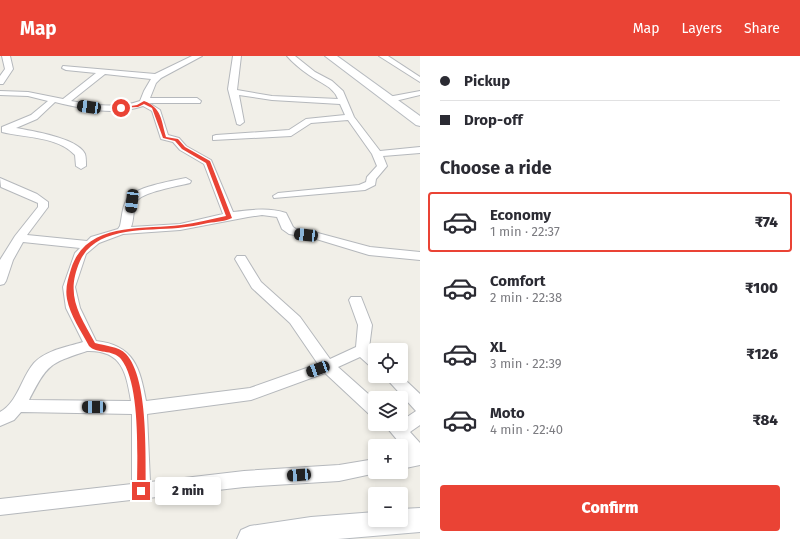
<!DOCTYPE html>
<meta charset="utf-8">
<style>
body{margin:0;font-family:"Fira Sans",sans-serif;background:#f2f2f3;color:#2b2b33;height:100vh;display:flex;flex-direction:column;font-size:15px;white-space:nowrap}
*{box-sizing:border-box;margin:0}
p{font-size:13px;color:#7c7c81}
.icon{flex:none;width:22px;height:22px;fill:none;stroke:currentColor;stroke-width:2;stroke-linecap:round;stroke-linejoin:round}
.map{position:relative;flex:1;overflow:hidden}
.details{display:flex;flex-direction:column;background:#fff;width:380px}
.details>*{flex:none}
.banner{display:grid;align-content:center;height:88px;padding:0 20px;background:#fff}
.fabs{position:absolute;left:368px;top:287px;display:grid;gap:8px}
.fabs a{display:grid;place-items:center;width:40px;height:40px;border-radius:4px;background:#fff;box-shadow:0 2px 6px #0003;font-size:20px}
.end{position:absolute;width:18px;height:18px;margin:-9px;border:5px solid #ea4335;background:#fff;box-shadow:0 0 0 2px #fff}
.from{border-radius:50%}
.bubble{position:absolute;height:28px;border-radius:4px;background:#fff;box-shadow:0 2px 6px #0003;font-size:13px;font-weight:800;line-height:28px;text-align:center}
.car{position:absolute;width:12px;height:24px;margin:-12px -6px;border-radius:5px;box-shadow:0 0 3px 1px #0007;background:linear-gradient(#222 24%,#8ab4d8 0 40%,#222 0 76%,#8ab4d8 0 86%,#222 0)}
.banner b{display:flex;align-items:center;gap:14px;height:38px;font-size:15px}
.banner b+b{border-top:1px solid #e1e1e2}
.banner i{width:10px;height:10px;background:#2b2b33}
ul{padding:0;list-style:none}
li{display:flex;align-items:center;gap:12px;height:60px;margin:0 8px 6px;padding:0 12px;border:2px solid transparent;border-radius:4px}
li div{flex:1}
li b{display:block;font-size:15px}
li em{font-style:normal;font-weight:800}
li.active{border-color:#ea4335}
li>.icon{width:36px;height:36px;stroke-width:1.5}
h2{padding:0 20px;font-size:18px;line-height:48px}
.primary-button{display:flex;gap:8px;margin-top:auto;padding:8px 20px}
.primary-button a{flex:1;height:46px;border-radius:4px;background:#ea4335;color:#fff;font-size:16px;font-weight:800;line-height:46px;text-align:center}
header{display:flex;align-items:center;gap:24px;box-sizing:border-box;height:56px;padding:0 20px;background:#ea4335;color:#fff}
header strong{font-size:19px}
nav{display:flex;gap:22px;margin-inline-start:auto;font-size:14px}
main{display:flex;flex:1;min-height:0}
.map>svg:first-child{display:block}
</style>
<header>
<strong>Map</strong>
<nav><a>Map</a><a>Layers</a><a>Share</a></nav>
</header>
<main>
<div class="map">
<svg width="420" height="483" viewBox="0 0 420 483">
<rect width="100%" height="100%" fill="#f1efe8"/>
<g fill="none" stroke-linecap="round" stroke-linejoin="round">
<g stroke="#b5b8bc" stroke-width="2">
<g id="street">
<path d="M2,0H10L13,13L3,28H0V20L5,13Z"/>
<path d="M192,0H202L161,22L156,27L150,42H197L201,45L200,47H149L160,54L168,79L179,82L186,90L211,104L233,156C251,154 268,151 286,157L293,171L296,173L314,176L370,191L420,196V204L369,199L313,182L289,178L282,173L277,161L262,159L248,161L180,174L123,178L99,187L86,198L75,231L80,252L96,285C134,289 140,312 146,345L250,332L318,308L290,267L252,232L235,203L237,200H245L261,226L300,261L330,303L356,291L358,269L349,244L351,241H361L372,269L369,292L375,297V312L370,310L360,301L338,311L375,344V359L369,358L325,317L251,344L147,358L150,426L244,415L339,409L375,403V416H381L339,425L244,431L0,459V443L132,428V358L21,356L14,364L0,370V356C18,346 21,322 34,307C46,294 67,291 83,286L66,252L63,231L75,197L80,192L23,186L13,204L6,225L4,228L0,229V204L15,180L38,151V147L1,131L0,122L37,138L48,146V151L27,179L87,185L91,181L118,173L120,170C122,162 122,152 126,145C132,131 172,125 186,122L191,125L190,127C179,130 141,136 136,146C133,153 134,164 131,171L180,168L223,158L204,108L180,94L173,86L161,83L152,55L143,50C114,60 84,53 55,46L37,63L16,72C32,75 78,82 85,98C86,101 86,106 86,110L81,113L76,110L75,99C57,80 25,82 2,76V71L31,59L48,45L28,40L0,39V35L28,36L63,43L96,17L66,14L62,12L63,10L155,18ZM105,18L151,23L144,35L140,45C117,53 94,49 71,45ZM87,295C122,294 126,316 131,345L29,344C48,308 48,308 87,295Z"/>
<path d="M233,0H241L237,34L272,40L338,43C333,30 320,27 309,19C302,14 293,7 287,0H295L315,16L332,25L343,35L354,61L380,95L420,91V97L383,100L387,110L376,123L375,129L365,134L274,142L273,140L278,137L359,129L366,126L367,121L377,110L372,98L348,64L311,67L291,80L213,84V80L216,79L289,74L306,63L345,59L340,48L272,44L239,39L244,66L240,69L237,68L228,33Z"/>
<path d="M379,0H388L420,21V26Z"/>
<path d="M420,35V39L391,46L387,43L388,41Z"/>
<path d="M384,320H401L420,338V369L410,376L420,387V409L401,413V399L408,397L384,368H401V365L416,355Z"/>
</g>
</g>
<g stroke="#b6babf" stroke-width="2">
<g id="secondary">
<path d="M325,0H337L420,60V70L416,69Z"/>
<path d="M420,452V476L338,483H237L241,474L250,470L311,461L375,456V464H401V453Z"/>
</g>
</g>
<use href="#street" fill="#fff" fill-rule="evenodd"/>
<use href="#secondary" fill="#fff" fill-rule="evenodd"/>
</g>
<path fill="#ea4335" d="M144,45C162,52 161,64 166,81L178,83L185,91L210,105L232,162C226,165 216,166 208,167C199,169 188,171 178,172C146,175 96,170 80,205C65,239 79,258 95,287C105,290 118,290 126,298C149,323 145,401 146,435L141,439L137,435C137,403 141,328 121,303C113,293 96,298 89,290C81,275 70,259 67,243C65,232 68,223 71,213C86,165 142,174 181,169C196,167 211,163 226,160L206,107L182,93L175,85L163,82L152,52L144,48L138,51L119,52L137,49Z"/>
</svg>
<div class="fabs">
<a><svg class="icon" aria-label="locate" viewBox="0 0 24 24"><circle cx="12" cy="12" r="6"/><path d="M12 2v4M12 18v4M2 12h4M18 12h4"/></svg></a>
<a><svg class="icon" aria-label="layers" viewBox="0 0 24 24"><path d="M12 4l9 5-9 5-9-5zM3 14l9 5 9-5"/></svg></a>
<a>+</a>
<a>−</a>
</div>
<i class="end from" style="left:121px;top:52px"></i>
<i class="end" style="left:141px;top:435px"></i>
<div class="bubble" style="left:155px;top:421px;width:66px">2 min</div>
<i class="car" style="left:89px;top:51px;rotate:278deg"></i>
<i class="car" style="left:132px;top:145px;rotate:187deg"></i>
<i class="car" style="left:306px;top:179px;rotate:276deg"></i>
<i class="car" style="left:318px;top:313px;rotate:250deg"></i>
<i class="car" style="left:94px;top:351px;rotate:271deg"></i>
<i class="car" style="left:299px;top:419px;rotate:266deg"></i>
</div>
<section class="details">
<div class="banner">
<b><i class="from"></i>Pickup</b>
<b><i></i>Drop-off</b>
</div>
<h2>Choose a ride</h2>
<ul>
<li class="active"><svg class="icon" aria-label="car" viewBox="0 0 24 24"><path d="M5 17H2v-5l4-1 3-4h7l3 4 3 1v5h-3M9 17h6M6 11h13"/><circle cx="7" cy="17" r="2"/><circle cx="17" cy="17" r="2"/></svg><div><b>Economy</b><p>1 min · 22:37</p></div><em>₹74</em></li>
<li><svg class="icon" aria-label="car" viewBox="0 0 24 24"><path d="M5 17H2v-5l4-1 3-4h7l3 4 3 1v5h-3M9 17h6M6 11h13"/><circle cx="7" cy="17" r="2"/><circle cx="17" cy="17" r="2"/></svg><div><b>Comfort</b><p>2 min · 22:38</p></div><em>₹100</em></li>
<li><svg class="icon" aria-label="car" viewBox="0 0 24 24"><path d="M5 17H2v-5l4-1 3-4h7l3 4 3 1v5h-3M9 17h6M6 11h13"/><circle cx="7" cy="17" r="2"/><circle cx="17" cy="17" r="2"/></svg><div><b>XL</b><p>3 min · 22:39</p></div><em>₹126</em></li>
<li><svg class="icon" aria-label="car" viewBox="0 0 24 24"><path d="M5 17H2v-5l4-1 3-4h7l3 4 3 1v5h-3M9 17h6M6 11h13"/><circle cx="7" cy="17" r="2"/><circle cx="17" cy="17" r="2"/></svg><div><b>Moto</b><p>4 min · 22:40</p></div><em>₹84</em></li>
</ul>
<div class="primary-button"><a>Confirm</a></div>
</section>
</main>
